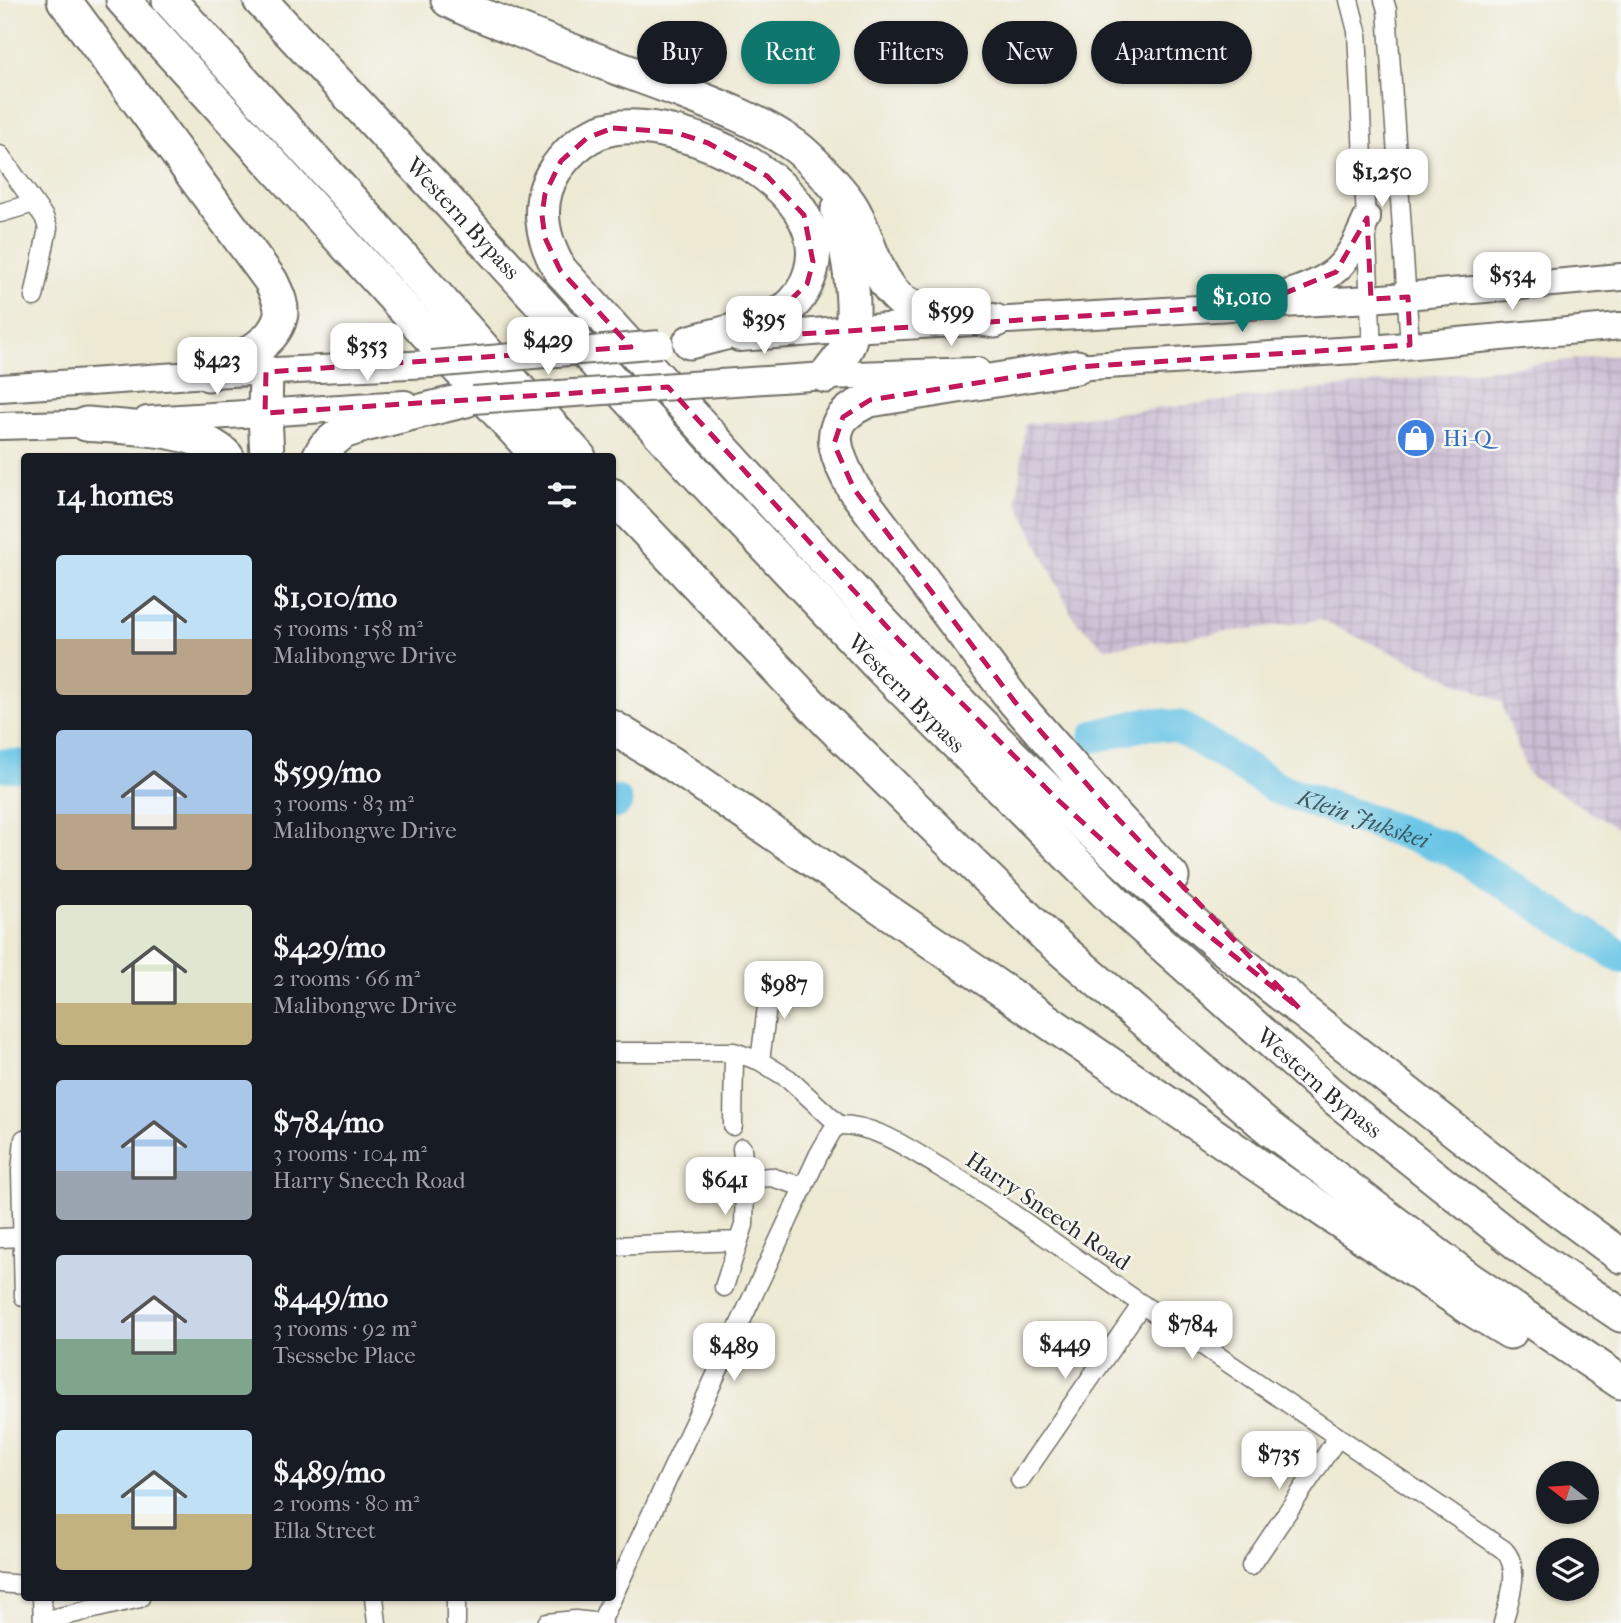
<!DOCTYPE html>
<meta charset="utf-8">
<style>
:root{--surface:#171b24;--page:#20242c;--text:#f1f3f6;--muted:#9ea1a6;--accent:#0f766e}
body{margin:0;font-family:"IM FELL French Canon",serif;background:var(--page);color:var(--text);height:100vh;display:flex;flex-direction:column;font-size:26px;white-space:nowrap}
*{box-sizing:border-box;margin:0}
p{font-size:23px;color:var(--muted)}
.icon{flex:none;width:38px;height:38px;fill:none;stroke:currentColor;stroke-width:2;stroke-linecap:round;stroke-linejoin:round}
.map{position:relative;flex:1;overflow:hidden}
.drawer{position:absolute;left:21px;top:453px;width:595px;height:1148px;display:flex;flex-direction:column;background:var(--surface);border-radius:7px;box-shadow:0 2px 5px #0004}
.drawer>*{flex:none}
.guide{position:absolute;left:637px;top:21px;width:665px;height:63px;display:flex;gap:14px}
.needle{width:46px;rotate:287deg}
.tools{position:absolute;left:1536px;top:1461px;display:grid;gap:14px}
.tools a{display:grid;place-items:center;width:63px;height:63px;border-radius:50%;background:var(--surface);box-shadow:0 2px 5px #0004;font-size:35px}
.price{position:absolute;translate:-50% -60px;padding:0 16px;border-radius:14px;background:#fff;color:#222;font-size:23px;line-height:46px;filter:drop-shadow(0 2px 4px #0008)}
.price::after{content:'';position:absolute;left:50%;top:42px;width:21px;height:16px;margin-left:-10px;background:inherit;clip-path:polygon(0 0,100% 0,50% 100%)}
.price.active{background:var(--accent);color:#fff}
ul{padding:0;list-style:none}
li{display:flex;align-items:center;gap:21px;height:175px;padding:0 35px}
li span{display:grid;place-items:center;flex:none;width:196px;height:140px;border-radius:7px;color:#555}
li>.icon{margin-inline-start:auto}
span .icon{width:84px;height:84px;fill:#fffc;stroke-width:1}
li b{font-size:30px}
h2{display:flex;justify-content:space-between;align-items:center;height:84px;padding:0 35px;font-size:30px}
.chip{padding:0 24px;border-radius:32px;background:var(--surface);box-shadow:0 2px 5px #0004;font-size:24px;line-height:63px}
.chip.active{background:var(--accent);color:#fff}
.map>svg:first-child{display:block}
.industrial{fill:url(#industrial-grid)}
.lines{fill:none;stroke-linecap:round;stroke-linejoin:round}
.river{stroke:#68c5e6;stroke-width:33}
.street-casing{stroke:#6f6e66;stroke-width:21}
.secondary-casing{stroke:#6f6e66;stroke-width:30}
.highway-casing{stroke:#6f6e66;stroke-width:37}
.street{stroke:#fff;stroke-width:18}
.secondary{stroke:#fff;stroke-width:26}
.highway{stroke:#fff;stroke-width:33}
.secondary-bridge-casing{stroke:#6f6e66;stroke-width:30;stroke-linecap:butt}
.secondary-bridge{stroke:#fff;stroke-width:26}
.marked{fill:none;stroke:#c2185b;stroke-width:5;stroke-dasharray:14 9;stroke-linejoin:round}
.labels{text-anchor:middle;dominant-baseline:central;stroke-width:5;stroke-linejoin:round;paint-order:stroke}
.street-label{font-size:23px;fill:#2b2b2b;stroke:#f6f6f2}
.shop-label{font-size:23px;fill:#366cbe;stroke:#f6f6f2;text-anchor:start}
.water-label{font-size:24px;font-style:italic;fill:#3d5963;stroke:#f6f6f2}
</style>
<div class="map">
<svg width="1621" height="1623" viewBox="0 0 1621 1623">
<defs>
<pattern id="industrial-grid" width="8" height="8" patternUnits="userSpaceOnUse" patternTransform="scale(1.75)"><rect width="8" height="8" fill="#ccbed4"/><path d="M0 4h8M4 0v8" fill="none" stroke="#afa3b6"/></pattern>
</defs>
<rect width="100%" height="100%" fill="#f6f6f2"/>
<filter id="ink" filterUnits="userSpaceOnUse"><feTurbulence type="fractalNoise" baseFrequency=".0143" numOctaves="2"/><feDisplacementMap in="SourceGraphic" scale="14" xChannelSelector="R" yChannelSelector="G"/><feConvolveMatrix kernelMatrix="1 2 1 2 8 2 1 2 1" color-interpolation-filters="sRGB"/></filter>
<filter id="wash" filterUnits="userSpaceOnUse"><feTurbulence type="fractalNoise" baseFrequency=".00686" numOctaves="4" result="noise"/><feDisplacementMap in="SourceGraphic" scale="28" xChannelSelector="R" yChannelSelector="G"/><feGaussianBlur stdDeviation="1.57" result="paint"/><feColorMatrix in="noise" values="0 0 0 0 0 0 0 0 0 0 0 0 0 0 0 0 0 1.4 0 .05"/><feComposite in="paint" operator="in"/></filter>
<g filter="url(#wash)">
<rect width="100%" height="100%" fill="#ede9d3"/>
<path class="industrial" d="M1621 354V831L1528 774 1501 702 1320 620 1105 648 1074 619 1017 502 1025 424Z"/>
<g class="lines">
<g class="river">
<path id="s1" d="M1096 736 1149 723 1180 727 1279 789 1452 850 1621 957"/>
<path d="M0 765 24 766"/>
<path d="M612 802H616"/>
</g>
</g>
</g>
<g filter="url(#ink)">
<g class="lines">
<g class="street-casing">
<path id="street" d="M1349 0 1357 31 1372 349
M1384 0 1387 10 1410 345
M0 155 44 217 48 228 34 297
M0 213 34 203
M612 1052H734L760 1061 789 1079 839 1125
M760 1061 771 976
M839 1125C875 1125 906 1147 936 1165 1008 1207 1074 1258 1143 1305 1263 1387 1384 1467 1504 1550 1522 1569 1509 1600 1503 1623
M733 1126 734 1052
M24 1139 21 1171 24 1297
M745 1179 771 1177 804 1187
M0 1238 22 1237
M612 1246 739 1241
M724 1287 744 1225 745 1179 742 1148
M1020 1480 1142 1304
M1251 1566 1338 1437
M0 1583 24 1585
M42 1598 43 1623
M374 1598 377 1623
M456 1598V1623
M43 1621 140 1598
M601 1622 818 1156 832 1131 839 1125
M547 1623 575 1620 603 1623"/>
</g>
<g class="secondary-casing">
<path id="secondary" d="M1281 296C1336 277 1344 271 1367 218
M739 338 851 329 1371 299 1621 277
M1057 368 1372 349 1621 326
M705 384 826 376 977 371
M0 388 208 374 432 364
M147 420 405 404
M0 426 105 423"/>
</g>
<g class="highway-casing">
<g id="highway">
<path d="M64 0 271 281C276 292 284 306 280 318 273 347 232 361 208 374"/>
<path d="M123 0 539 457"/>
<path d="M169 0 373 224 579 457"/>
<path id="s2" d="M260 0 433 185 701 478 878 665 1116 903 1330 1094 1532 1255 1621 1315"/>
<path d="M448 0C468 11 490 18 511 27 567 50 624 70 680 91 719 106 761 122 795 146 810 157 847 196 855 213 870 242 875 279 902 301 921 315 971 317 995 321"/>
<path d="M690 342C721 333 758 328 785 310 799 301 806 287 811 271 835 184 683 117 614 128 589 132 569 150 555 170 534 203 542 239 560 270 766 494 965 728 1197 926 1230 955 1265 981 1300 1009"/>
<path d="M1077 367 870 400C820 420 833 450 854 489L1015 702 1106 806 1172 877"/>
<path d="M266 372 265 413 267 457"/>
<path d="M826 376C834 366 843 356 848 345 861 312 846 244 838 210"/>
<path d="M86 424C125 428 200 427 227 457"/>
<path d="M319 457 325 447 343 432 364 425 466 400"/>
<path d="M612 495 828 722 1048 938 1269 1128 1469 1279 1621 1382"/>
<path d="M612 727 671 763 1329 1214 1470 1308 1510 1332"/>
<path d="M1285 994 1300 1009 1513 1176 1621 1256"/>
</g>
</g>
<use href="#street" class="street"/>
<use href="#secondary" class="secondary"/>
<use href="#highway" class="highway"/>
<g class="secondary-bridge-casing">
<path id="secondary-bridge" d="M432 364 660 344
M473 400 705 384"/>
</g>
<use href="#secondary-bridge" class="secondary-bridge"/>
</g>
</g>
<path class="marked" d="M613 128 674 132 708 143 767 176 804 215 813 262 807 284 753 337 1256 305 1336 272 1367 218 1371 299 1408 297 1410 345 1077 367 870 400 843 417 834 444 854 489 1015 702 1106 806 1300 1009 1197 926 1058 800 899 640 668 387 265 413 266 372 631 347 560 270 545 238 542 215 545 194 561 161 587 138Z"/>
<defs>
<g id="shop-disc" transform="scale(2.0125)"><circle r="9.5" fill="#3f7fe0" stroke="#f6f6f2"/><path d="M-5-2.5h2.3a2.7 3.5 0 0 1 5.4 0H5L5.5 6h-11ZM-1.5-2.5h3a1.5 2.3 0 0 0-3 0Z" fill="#fff"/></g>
</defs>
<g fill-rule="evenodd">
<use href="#shop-disc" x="1416" y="438"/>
</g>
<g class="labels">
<g class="street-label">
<text stroke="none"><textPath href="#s2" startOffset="298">Western Bypass</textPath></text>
<text stroke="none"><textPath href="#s2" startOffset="948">Western Bypass</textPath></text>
<text stroke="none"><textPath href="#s2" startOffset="1516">Western Bypass</textPath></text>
<text transform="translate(1048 1211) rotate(34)">Harry Sneech Road</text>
</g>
<g class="shop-label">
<text x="1443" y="438">Hi-Q</text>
</g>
<g class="water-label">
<text stroke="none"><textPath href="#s1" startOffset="292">Klein Jukskei</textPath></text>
</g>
</g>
</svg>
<div class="tools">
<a><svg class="needle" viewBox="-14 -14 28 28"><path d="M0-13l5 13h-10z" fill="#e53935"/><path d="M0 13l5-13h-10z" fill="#9ea1a6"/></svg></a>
<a><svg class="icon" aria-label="layers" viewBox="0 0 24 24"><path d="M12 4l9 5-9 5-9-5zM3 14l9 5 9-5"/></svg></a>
</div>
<b class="price" style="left:1382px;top:209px">$1,250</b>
<b class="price" style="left:1512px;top:312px">$534</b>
<b class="price active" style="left:1242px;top:334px">$1,010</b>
<b class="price" style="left:951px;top:348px">$599</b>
<b class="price" style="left:764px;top:356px">$395</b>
<b class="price" style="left:548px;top:377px">$429</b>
<b class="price" style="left:367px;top:383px">$353</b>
<b class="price" style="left:217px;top:397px">$423</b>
<b class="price" style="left:784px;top:1021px">$987</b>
<b class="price" style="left:725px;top:1217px">$641</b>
<b class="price" style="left:1192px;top:1361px">$784</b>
<b class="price" style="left:1065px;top:1381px">$449</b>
<b class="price" style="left:734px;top:1383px">$489</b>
<b class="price" style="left:1279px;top:1491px">$735</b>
<div class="guide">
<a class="chip">Buy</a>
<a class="chip active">Rent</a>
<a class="chip">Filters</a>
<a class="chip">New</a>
<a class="chip">Apartment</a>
</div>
<section class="drawer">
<h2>14 homes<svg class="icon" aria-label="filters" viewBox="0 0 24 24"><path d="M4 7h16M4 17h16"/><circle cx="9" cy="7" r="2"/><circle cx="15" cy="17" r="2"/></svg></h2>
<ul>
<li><span style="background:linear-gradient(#bfe0f5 60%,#b9a48a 0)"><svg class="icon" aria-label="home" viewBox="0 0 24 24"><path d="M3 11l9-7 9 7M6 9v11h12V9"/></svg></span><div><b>$1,010/mo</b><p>5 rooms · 158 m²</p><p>Malibongwe Drive</p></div></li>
<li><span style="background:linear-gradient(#a9c7e8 60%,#b9a48a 0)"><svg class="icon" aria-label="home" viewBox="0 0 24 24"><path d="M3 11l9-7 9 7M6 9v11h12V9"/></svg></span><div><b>$599/mo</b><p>3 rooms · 83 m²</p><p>Malibongwe Drive</p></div></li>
<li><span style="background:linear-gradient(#dfe7d0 70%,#c2b280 0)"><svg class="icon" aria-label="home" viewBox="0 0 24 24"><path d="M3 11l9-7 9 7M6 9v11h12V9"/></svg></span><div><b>$429/mo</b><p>2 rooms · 66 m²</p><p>Malibongwe Drive</p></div></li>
<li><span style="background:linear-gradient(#a9c7e8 65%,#9aa5b1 0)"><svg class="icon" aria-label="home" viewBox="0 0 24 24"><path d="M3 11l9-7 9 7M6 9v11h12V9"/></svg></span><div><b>$784/mo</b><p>3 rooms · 104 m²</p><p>Harry Sneech Road</p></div></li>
<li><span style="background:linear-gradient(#c9d6e8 60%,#7fa58c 0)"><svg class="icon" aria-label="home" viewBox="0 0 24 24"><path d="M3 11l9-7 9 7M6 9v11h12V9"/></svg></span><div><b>$449/mo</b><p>3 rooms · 92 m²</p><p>Tsessebe Place</p></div></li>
<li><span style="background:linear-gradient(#bfe0f5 60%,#c2b280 0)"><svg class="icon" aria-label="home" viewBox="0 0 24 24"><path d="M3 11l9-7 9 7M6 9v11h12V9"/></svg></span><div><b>$489/mo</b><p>2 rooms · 80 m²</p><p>Ella Street</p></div></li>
</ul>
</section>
</div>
